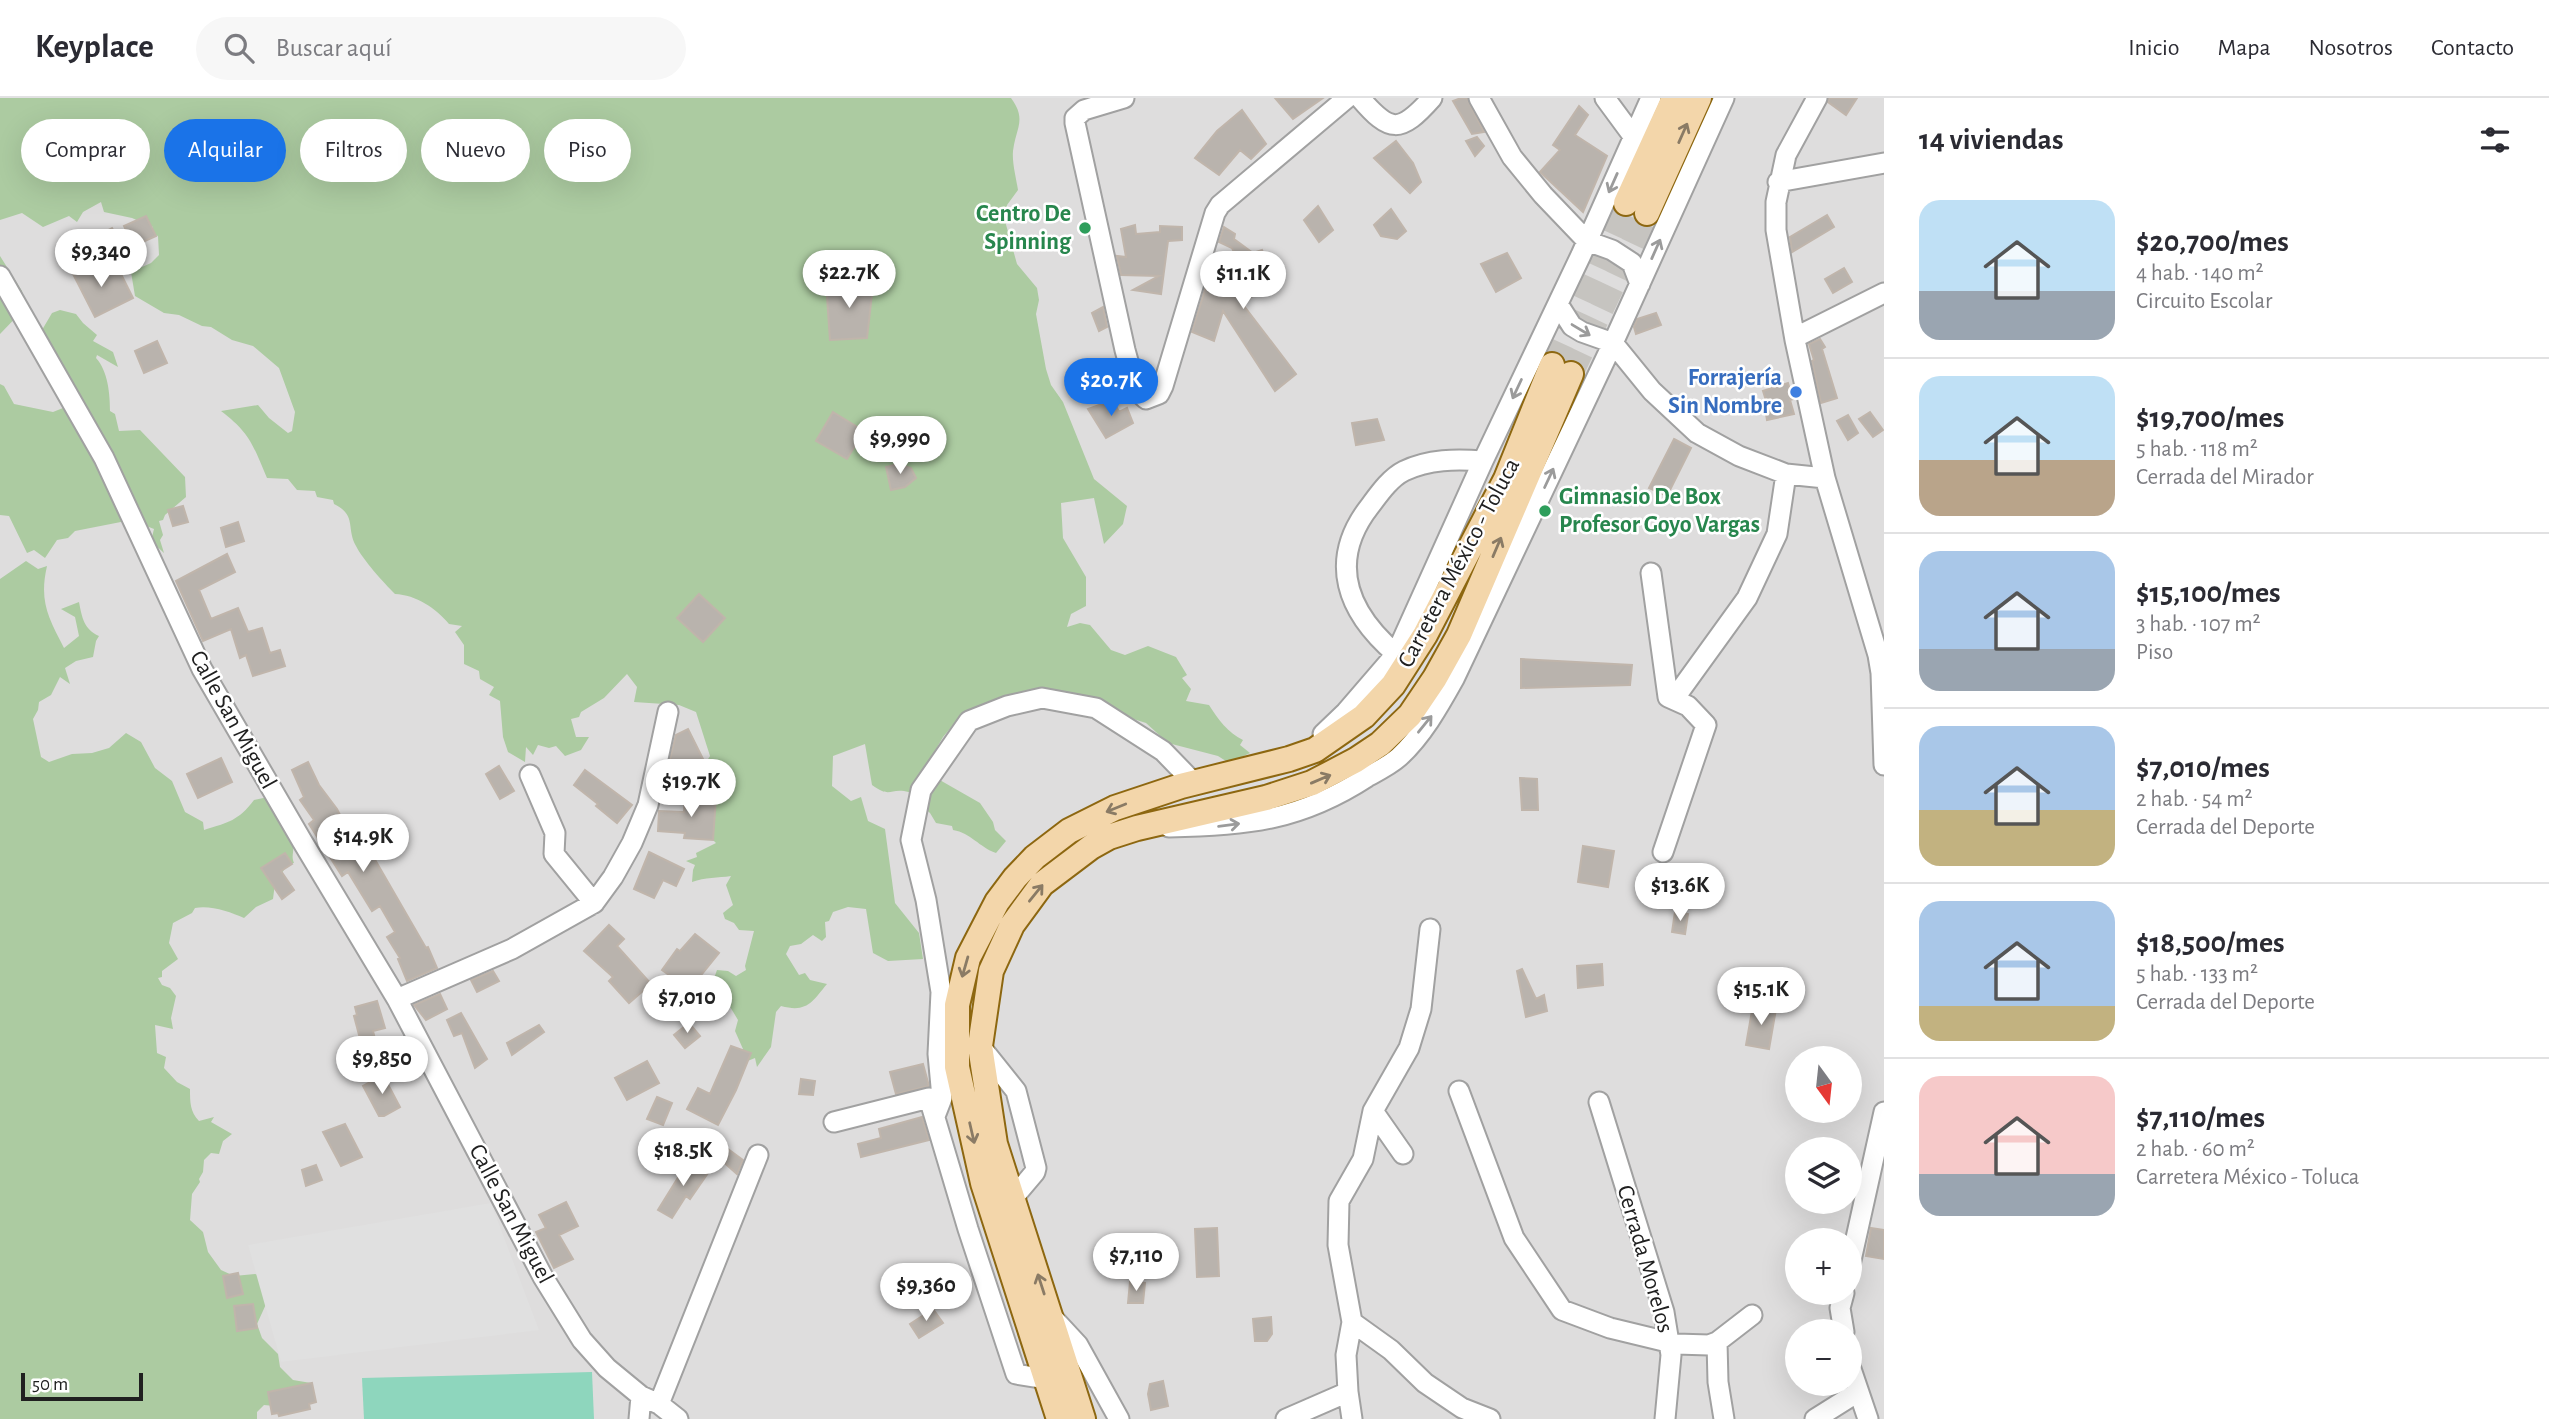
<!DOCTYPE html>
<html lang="es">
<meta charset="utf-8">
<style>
:root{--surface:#fff;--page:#f7f7f7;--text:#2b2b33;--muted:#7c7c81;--line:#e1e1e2;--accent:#1a73e8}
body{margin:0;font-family:"Alegreya Sans",sans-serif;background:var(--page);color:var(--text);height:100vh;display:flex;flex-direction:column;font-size:26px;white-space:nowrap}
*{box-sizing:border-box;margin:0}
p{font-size:23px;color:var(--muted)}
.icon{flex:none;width:38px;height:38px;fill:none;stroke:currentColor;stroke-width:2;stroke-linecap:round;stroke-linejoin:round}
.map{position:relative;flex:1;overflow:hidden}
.details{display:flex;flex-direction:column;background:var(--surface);width:665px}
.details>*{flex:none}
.banner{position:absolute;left:21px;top:21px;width:665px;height:63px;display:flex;gap:14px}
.needle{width:46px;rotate:165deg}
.tools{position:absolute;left:1785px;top:948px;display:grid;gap:14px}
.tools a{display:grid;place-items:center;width:77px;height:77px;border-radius:50%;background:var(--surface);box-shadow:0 7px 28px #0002;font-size:35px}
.scale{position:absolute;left:21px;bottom:18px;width:122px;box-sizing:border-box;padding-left:7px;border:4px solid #202020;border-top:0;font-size:19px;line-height:24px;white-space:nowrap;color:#202020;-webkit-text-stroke:5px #fff;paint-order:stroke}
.price{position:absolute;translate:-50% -60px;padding:0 16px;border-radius:24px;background:#fff;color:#222;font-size:23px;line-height:46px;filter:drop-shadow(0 2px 4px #0008)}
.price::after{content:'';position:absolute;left:50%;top:42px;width:21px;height:16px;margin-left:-10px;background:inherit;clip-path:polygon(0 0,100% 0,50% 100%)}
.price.active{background:var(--accent);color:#fff}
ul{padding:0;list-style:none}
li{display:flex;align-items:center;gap:21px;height:175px;padding:0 35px}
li+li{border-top:2px solid var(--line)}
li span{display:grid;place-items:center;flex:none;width:196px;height:140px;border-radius:21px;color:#555}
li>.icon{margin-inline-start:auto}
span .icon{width:84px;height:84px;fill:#fffc;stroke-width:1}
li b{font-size:30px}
h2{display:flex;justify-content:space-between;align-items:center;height:84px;padding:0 35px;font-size:30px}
.chip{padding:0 24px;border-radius:32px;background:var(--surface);box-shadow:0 7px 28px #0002;font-size:24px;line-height:63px}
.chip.active{background:var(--accent);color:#fff}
header{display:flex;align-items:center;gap:42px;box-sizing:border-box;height:98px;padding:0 35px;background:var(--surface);border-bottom:2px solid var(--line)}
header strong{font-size:33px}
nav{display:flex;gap:38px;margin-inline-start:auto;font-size:24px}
.search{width:490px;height:63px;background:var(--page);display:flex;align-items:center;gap:18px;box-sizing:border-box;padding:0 24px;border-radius:38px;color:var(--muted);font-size:26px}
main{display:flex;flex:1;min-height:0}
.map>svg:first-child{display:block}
.residential{fill:#dedddd;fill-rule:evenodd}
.forest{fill:#accba1}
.pitch{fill:#8ed6bd}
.parking{fill:#e0e0e0}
.building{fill:#b9b3ad;stroke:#c0b5ab;stroke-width:2}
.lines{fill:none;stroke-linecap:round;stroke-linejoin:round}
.major-tunnel{stroke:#c6c4c0;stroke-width:24;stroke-dasharray:24 12;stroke-linecap:butt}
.minor-casing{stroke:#a1a1a1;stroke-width:23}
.major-casing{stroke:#8d6710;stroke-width:28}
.minor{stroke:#fff;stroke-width:19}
.major{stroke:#f3d6aa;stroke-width:24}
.oneway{stroke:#8a7b65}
.oneway2{stroke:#9b9b9b}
.leisure-dot{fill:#2e9e5b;stroke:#fff;stroke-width:2.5}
.shop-dot{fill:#3f7fe0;stroke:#fff;stroke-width:2.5}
.labels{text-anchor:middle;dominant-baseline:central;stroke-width:5;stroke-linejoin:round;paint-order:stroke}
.leisure-label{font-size:24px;font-weight:bold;fill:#27864d;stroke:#fff;text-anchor:end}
.shop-label{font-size:24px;font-weight:bold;fill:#366cbe;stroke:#fff;text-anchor:end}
.street-label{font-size:24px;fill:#202020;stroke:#fff}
</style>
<header>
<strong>Keyplace</strong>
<div class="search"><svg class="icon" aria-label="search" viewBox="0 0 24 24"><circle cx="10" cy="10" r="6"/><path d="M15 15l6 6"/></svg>Buscar aquí</div>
<nav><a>Inicio</a><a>Mapa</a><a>Nosotros</a><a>Contacto</a></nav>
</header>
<main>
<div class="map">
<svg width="1884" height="1321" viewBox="0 0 1884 1321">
<rect width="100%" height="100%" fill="#f0ede8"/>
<path class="residential" d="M0 0H1884V1321H23L0 1235ZM1797 961H1850V1013H1797ZM1797 1052H1850V1104H1797ZM1797 1143H1850V1195H1797ZM1797 1234H1850V1286H1797Z"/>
<path class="forest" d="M0 0H1011C1027 22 1016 29 1013 53 1012 65 1016 79 1018 92L1007 107 1005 123 1017 166 1037 190 1039 202 1036 216 1046 271 1051 287 1063 304 1094 381 1127 408 1123 426 1104 446 1094 400 1061 405 1063 440 1086 479V508L1071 516 1067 529 1080 525 1090 527 1111 552 1125 557 1148 548 1176 559 1187 577 1182 580 1191 591 1186 603 1209 607C1218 621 1228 635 1243 642L1240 647 1250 655 1229 665 1218 658 1168 645 1146 625 1108 613 1046 611 1005 604 965 613 943 639 928 665 938 681 980 705 993 724 995 732 1006 743 996 755C979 749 971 735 953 732L952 728 936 725 930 715 915 702 921 698C916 696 910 694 904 693 889 691 890 700 872 687L865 646 833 658 832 688 851 703 861 699 868 723 885 731 895 805 919 835 923 861 888 863 873 855 866 811 848 809 833 814 829 823 825 824 826 839 822 843 813 837 801 846 790 848 786 856 799 877 805 875 810 882 827 886C812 904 807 915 781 908L776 914 771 949 757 969 755 960 745 964 740 952 743 951 735 933 738 922 729 907 724 904 723 894 712 886 717 872 728 873 736 878 746 872 745 868 754 833 739 832 734 825 725 821 723 815 733 807 726 787 731 778C718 780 705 779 692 784L693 772 695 767 686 763 697 759 696 755 716 745 705 734 716 689 706 687 710 673 703 669 710 658 696 614 679 607 634 604 637 589 627 576 604 600 581 614 579 619 571 621 576 639H589L581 652 565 658 556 648 549 650 538 647 533 657 526 649 525 664 508 654 503 639 500 603 489 597 494 589 480 581 479 573 464 566V547L455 534 462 528 449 526C436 510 416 497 395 496 384 485 363 462 356 448 346 430 357 417 334 406L333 402 317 399 315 393 297 392 288 381 267 380C253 347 250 335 221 313L258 307 269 320 288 335 292 333 295 314 279 270 253 248 232 242 211 229 202 228 179 217 164 215 135 198 131 174 151 165 159 157 158 138 149 135 153 129 132 120 104 114 101 104 83 114 77 124 69 118 43 129 22 115 0 122Z
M0 158 22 193 25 210 0 236Z
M60 212 76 216 83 225 97 237 93 243 113 254 118 269 97 257 96 260C108 273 110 296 110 313L115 316 119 333 140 332 185 379 186 399 165 417 163 422 159 423 163 437 160 442 164 455 151 443 154 431 131 422 75 433 68 440 57 442 45 460 34 452 27 455 9 418 0 417V286L4 288 14 306 53 314 63 310 70 315 42 232 52 215Z
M26 463 38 471 47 468C39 503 48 519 64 550L79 538 75 519 61 511 79 504C82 520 84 531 99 538L96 543 93 559 76 563 65 570 70 586 60 579 51 597 39 604 38 612 33 621 41 659 49 664 72 656 92 655 109 650 126 635 141 644 155 670 172 683 185 714 203 724 204 732C229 724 238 723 254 702L268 699C276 710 274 716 279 725 284 733 292 737 293 748 294 755 291 758 294 765L288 766 275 785 273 801 256 809 244 820C230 814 211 807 195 810L192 815 173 825 169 845 178 861 162 873V879L158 880 162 887 170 890 176 898 171 920 173 931 155 927 157 955 166 959 164 970 177 984 190 991C190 1004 190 1014 199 1023L214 1019 211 1024 232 1036 223 1043 219 1056 211 1055 204 1062 203 1074 199 1081 200 1084 192 1096 190 1122 203 1134 208 1154 221 1172 234 1178 255 1176 267 1179V1204L257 1226 262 1240 278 1256 280 1269 293 1282 311 1285 306 1293 285 1309 264 1307 257 1314V1321H0V481Z"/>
<path class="pitch" d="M592 1274 594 1321H364L362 1280Z"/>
<path class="parking" d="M491 1105 539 1232 281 1264 248 1147Z"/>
<path class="building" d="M1275 0H1323L1293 21Z
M1461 0H1467L1484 34 1472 36 1453 3Z
M1829 0H1857L1846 17 1828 4Z
M1579 8 1588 17 1575 37 1607 58 1583 114 1540 74 1560 52 1553 47Z
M1242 12 1266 46 1251 61 1240 52 1219 77 1195 60 1217 33Z
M1477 39 1484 48 1475 58 1466 43Z
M1396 43 1413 65 1421 84 1410 95 1374 60Z
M1318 108 1333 132 1319 144 1304 122Z
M1391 111 1406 133 1397 141 1381 138 1374 127Z
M1827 117 1834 129 1792 154 1790 139Z
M146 118 156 138 134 148 124 128Z
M1135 127 1136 136 1160 134V128L1182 129V142L1168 143 1161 196 1133 192 1159 178 1121 177 1117 158 1126 159 1121 131Z
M1224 129 1235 136 1234 141 1253 155 1262 152 1276 186 1241 204 1296 276 1275 293 1223 213 1214 243 1192 234 1210 175 1251 188 1232 150 1219 144Z
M112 130 118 142 107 148 101 136Z
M1507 155 1521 180 1496 194 1481 166Z
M91 162 100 181 119 172 133 200 95 219 71 172Z
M1844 170 1852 184 1833 195 1825 181Z
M826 184 873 187 867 240 830 242Z
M1103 209 1107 229 1099 233 1092 215Z
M1656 215 1661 227 1636 236 1634 229 1637 221Z
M1820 241 1825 249 1822 251 1837 300 1821 305 1812 263 1814 262 1809 246Z
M157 243 167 265 144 275 135 253Z
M1788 285 1793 301 1790 302 1794 316 1767 322 1765 310 1768 309 1763 293Z
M1113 302 1119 314 1127 310 1133 325 1106 340 1088 311Z
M833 314 864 333 847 361 816 343Z
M1870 314 1883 332 1873 339 1859 321Z
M1848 317 1858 335 1848 342 1837 323Z
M1377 321 1384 342 1356 347 1352 325Z
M1674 341 1691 350 1667 398 1649 390Z
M898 366 911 370 916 380 905 389 891 392 886 369Z
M183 408 188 424 173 428 168 412Z
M238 424 244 443 226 449 221 430Z
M227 456 235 474 199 492 211 521 238 510 248 534 262 530 270 555 280 552 285 568 253 578 246 557 240 560 231 531 203 543 176 483Z
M699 496 725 520 703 544 677 520Z
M1521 561 1632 567 1630 587 1521 590Z
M688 631 712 679 685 693 686 673 678 677 670 661 676 637Z
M221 660 232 684 198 700 187 676Z
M308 664 319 687 337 711 355 746 363 741 426 850 428 849 437 870 407 883 398 861 400 860 387 839 395 834 380 808 372 813 348 774 342 778 309 726 314 722 300 702 304 699 292 672Z
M499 668 514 693 500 701 486 676Z
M585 672 632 707 617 725 596 708 598 706 574 687Z
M1520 680 1537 681 1538 712H1522Z
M685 697 716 699 713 742 684 740 685 735 658 733 659 713 684 714Z
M1583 748 1614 753 1608 789 1578 784Z
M649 754 684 771 676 788 663 782 654 800 634 791Z
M285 755 292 766 281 773 294 792 282 801 261 770Z
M1675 814 1688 816 1685 836 1672 834Z
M609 827 624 841 617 848 651 886 629 905 609 883 613 879 584 853Z
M695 836 719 855 697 882 725 897 715 915 692 903 696 896 662 872 677 851 680 853Z
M1602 866 1603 887 1578 890 1577 868Z
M1522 871 1536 901 1544 897 1547 913 1526 919 1517 873Z
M493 873 499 883 477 894 471 882Z
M440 896 447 911 426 922 414 907Z
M377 903 385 930 373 933 376 945 362 948 354 918 357 917 355 909Z
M1753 907 1776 911 1769 951 1746 947Z
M461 915 487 961 475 970 462 935 454 938 447 922Z
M689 925 700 938 685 950 674 937Z
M539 927 544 934 512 957 507 945Z
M731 948 751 955 736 992 718 1027 687 1011 698 990 710 996Z
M647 963 659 985 627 1002 615 980Z
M923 966 929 988 896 996 890 974Z
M383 977 400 1009 384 1018H379L363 988Z
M801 981 815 983 813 997 799 996Z
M657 999 672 1005 663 1027 647 1021Z
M922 1019 929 1042 861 1059 858 1046 881 1040 879 1031Z
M345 1026 362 1059 341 1068 323 1034Z
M728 1051 743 1062 737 1076 720 1061Z
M689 1062 708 1075 690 1101 686 1098 672 1120 658 1112Z
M316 1067 322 1082 306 1088 302 1072Z
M566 1104 578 1128 559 1137 573 1161 554 1170 536 1134 546 1130 539 1117Z
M1217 1130 1219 1178 1197 1179 1195 1131Z
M1871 1130 1884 1132V1161L1866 1158Z
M238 1175 243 1196 227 1200 223 1178Z
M1130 1184 1145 1185 1143 1205H1128Z
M253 1206 257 1230 237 1233 234 1208Z
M933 1211 943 1225 919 1240 910 1226Z
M1271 1219 1272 1236 1267 1243H1255L1253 1221Z
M1163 1283 1168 1308 1151 1312 1148 1296 1150 1286Z
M312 1285 316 1304 309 1306 310 1311 279 1318 278 1315 272 1316 268 1294Z"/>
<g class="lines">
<path class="major-tunnel" d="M1552 267 1626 105
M1571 276 1647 115"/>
<g class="minor-casing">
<path id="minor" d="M1124 0 1084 12 1075 20V25L1125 252 1136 292 1146 301 1159 296 1163 288 1215 115 1220 107 1347 0
M1360 0C1390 35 1400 36 1432 0
M1479 0 1512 59 1543 97 1587 143 1612 152 1632 165 1640 186
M1605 0 1633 38
M1817 0 1786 57 1776 104V132L1795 242 1825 380 1878 557 1881 575 1884 667
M1778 84 1884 65
M0 178 104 360 202 571 302 743 397 901 543 1179 582 1242 607 1270 641 1298 659 1306 678 1321
M1558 206 1572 228 1582 234 1613 245 1652 293 1697 335 1739 358 1786 376 1825 380
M1795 242 1800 237 1884 195
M1651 475 1668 599 1688 608 1706 627 1663 754
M1396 556C1347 514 1327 463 1370 408 1379 396 1390 380 1404 373 1429 361 1456 361 1483 363
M1674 601 1747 500 1777 436 1786 376
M1323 636 1346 614 1396 556 1483 363 1581 157 1651 0
M530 677 555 735 554 756 594 805
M1169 729C1247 728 1301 722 1367 679 1378 673 1390 667 1399 659 1422 638 1439 608 1454 581L1613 245 1724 0
M397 901 512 851 594 805 613 779 632 745 648 707 668 614
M980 948 1016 993 1036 1070 1035 1074 1013 1100
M1459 993 1514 1140 1562 1212 1610 1230 1676 1246 1709 1247 1717 1244 1752 1217
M1599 1004 1664 1214 1671 1257 1665 1321
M1373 1013 1403 1056
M935 1018 942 1000 938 956 941 894 926 802 911 742 921 692 969 623 1007 608 1042 600 1096 610 1163 653 1194 685
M834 1024 929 1000 968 1131 1016 1276 1046 1281
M1850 1167 1884 1014
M1053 1220 1078 1247 1119 1321
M1352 1224 1391 1252 1425 1285 1462 1310 1490 1321
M1844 1234 1840 1210 1844 1195
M1717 1244 1718 1284 1724 1321
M1850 1268 1868 1321
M659 1306 758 1057
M639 1321 641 1298
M1286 1321 1348 1294
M1352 1321 1348 1294 1346 1257 1352 1224 1338 1147 1339 1103 1363 1061 1373 1013 1409 950 1421 911 1430 831
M1815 1321 1858 1294"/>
</g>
<g class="major-casing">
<path id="major" d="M1626 105 1674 0
M1647 115 1699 0
M1059 1321 983 1085 957 969V907L968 860 997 804 1015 780 1035 759 1069 733 1115 710 1181 688 1289 661 1315 652 1364 618 1393 587 1425 537 1506 381 1552 267
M1083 1321 995 1046 980 948 991 873 1012 827 1042 786 1091 749 1109 739 1137 730 1266 700 1312 685 1356 662 1380 646 1410 617 1435 580 1459 537 1571 276"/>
</g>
<use href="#minor" class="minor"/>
<use href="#major" class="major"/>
</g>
<defs><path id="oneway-shaft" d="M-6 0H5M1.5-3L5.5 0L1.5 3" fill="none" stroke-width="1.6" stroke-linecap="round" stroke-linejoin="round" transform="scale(1.75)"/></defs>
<g class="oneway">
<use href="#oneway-shaft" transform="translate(1683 35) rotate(-66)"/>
<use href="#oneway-shaft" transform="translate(1497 449) rotate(-67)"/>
<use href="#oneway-shaft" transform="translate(1321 681) rotate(-23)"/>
<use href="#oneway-shaft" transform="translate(1116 710) rotate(158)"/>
<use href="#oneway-shaft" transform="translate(1036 795) rotate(-51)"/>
<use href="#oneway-shaft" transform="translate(965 869) rotate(106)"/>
<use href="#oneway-shaft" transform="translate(972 1035) rotate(77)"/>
<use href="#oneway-shaft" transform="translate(1041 1186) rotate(-108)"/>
</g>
<g class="oneway2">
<use href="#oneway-shaft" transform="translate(1613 85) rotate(114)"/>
<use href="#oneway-shaft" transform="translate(1656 151) rotate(-66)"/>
<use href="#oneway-shaft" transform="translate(1581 232) rotate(31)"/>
<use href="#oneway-shaft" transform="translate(1517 291) rotate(115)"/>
<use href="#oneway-shaft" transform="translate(1549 380) rotate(-65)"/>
<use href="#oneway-shaft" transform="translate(1425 626) rotate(-51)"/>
<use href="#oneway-shaft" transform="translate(1229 727) rotate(-7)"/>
</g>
<g class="leisure-dot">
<circle cx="1085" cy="130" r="7"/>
<circle cx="1545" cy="413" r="7"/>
</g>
<circle class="shop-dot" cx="1796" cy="294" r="7"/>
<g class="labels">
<g class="leisure-label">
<text x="1071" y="116">Centro De<tspan x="1071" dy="28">Spinning</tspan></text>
<text x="1559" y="399" text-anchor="start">Gimnasio De Box<tspan x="1559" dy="28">Profesor Goyo Vargas</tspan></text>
</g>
<g class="shop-label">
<text x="1782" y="280">Forrajería<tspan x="1782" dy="28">Sin Nombre</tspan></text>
</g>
<g class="street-label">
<text transform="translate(1459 465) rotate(-62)">Carretera México - Toluca</text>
<text transform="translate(233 622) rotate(61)">Calle San Miguel</text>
<text transform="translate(511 1116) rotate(62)">Calle San Miguel</text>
<text transform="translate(1645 1161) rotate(74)">Cerrada Morelos</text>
</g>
</g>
</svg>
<div class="tools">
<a><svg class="needle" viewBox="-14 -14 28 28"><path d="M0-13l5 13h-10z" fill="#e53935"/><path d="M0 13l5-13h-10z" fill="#7c7c81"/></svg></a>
<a><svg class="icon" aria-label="layers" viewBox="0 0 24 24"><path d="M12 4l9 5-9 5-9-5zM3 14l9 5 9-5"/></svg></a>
<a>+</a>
<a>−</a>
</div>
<div class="scale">50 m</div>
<b class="price" style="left:101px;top:191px">$9,340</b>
<b class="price" style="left:849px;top:212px">$22.7K</b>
<b class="price" style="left:1243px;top:213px">$11.1K</b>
<b class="price active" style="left:1111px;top:320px">$20.7K</b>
<b class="price" style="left:900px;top:378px">$9,990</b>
<b class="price" style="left:691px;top:721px">$19.7K</b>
<b class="price" style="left:363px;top:776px">$14.9K</b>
<b class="price" style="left:1680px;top:825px">$13.6K</b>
<b class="price" style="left:1761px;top:929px">$15.1K</b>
<b class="price" style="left:687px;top:937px">$7,010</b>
<b class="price" style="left:382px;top:998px">$9,850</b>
<b class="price" style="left:683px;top:1090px">$18.5K</b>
<b class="price" style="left:1136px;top:1195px">$7,110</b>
<b class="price" style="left:926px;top:1225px">$9,360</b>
<div class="banner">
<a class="chip">Comprar</a>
<a class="chip active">Alquilar</a>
<a class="chip">Filtros</a>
<a class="chip">Nuevo</a>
<a class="chip">Piso</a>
</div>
</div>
<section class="details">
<h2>14 viviendas<svg class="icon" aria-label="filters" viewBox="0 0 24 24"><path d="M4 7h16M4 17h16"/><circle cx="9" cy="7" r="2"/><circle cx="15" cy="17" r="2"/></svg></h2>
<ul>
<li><span style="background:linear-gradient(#bfe0f5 65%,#9aa5b1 0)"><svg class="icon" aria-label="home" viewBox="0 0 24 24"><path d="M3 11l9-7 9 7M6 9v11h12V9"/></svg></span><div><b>$20,700/mes</b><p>4 hab. · 140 m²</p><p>Circuito Escolar</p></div></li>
<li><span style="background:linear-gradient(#bfe0f5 60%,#b9a48a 0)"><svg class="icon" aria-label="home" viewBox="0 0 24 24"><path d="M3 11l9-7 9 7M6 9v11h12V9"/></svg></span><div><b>$19,700/mes</b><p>5 hab. · 118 m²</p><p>Cerrada del Mirador</p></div></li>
<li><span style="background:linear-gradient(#a9c7e8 70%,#9aa5b1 0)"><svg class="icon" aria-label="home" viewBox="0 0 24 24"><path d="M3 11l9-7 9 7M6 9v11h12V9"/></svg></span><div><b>$15,100/mes</b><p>3 hab. · 107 m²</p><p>Piso</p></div></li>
<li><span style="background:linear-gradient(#a9c7e8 60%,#c2b280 0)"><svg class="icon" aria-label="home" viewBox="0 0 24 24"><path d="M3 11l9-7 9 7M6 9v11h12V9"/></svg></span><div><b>$7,010/mes</b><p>2 hab. · 54 m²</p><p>Cerrada del Deporte</p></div></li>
<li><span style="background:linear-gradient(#a9c7e8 75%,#c2b280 0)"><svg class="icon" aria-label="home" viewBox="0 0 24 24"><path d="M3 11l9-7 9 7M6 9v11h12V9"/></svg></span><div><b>$18,500/mes</b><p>5 hab. · 133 m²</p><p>Cerrada del Deporte</p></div></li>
<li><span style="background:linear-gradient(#f6c9c9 70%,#9aa5b1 0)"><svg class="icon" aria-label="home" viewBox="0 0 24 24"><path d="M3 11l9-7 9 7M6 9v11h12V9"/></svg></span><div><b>$7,110/mes</b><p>2 hab. · 60 m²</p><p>Carretera México - Toluca</p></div></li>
</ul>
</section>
</main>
